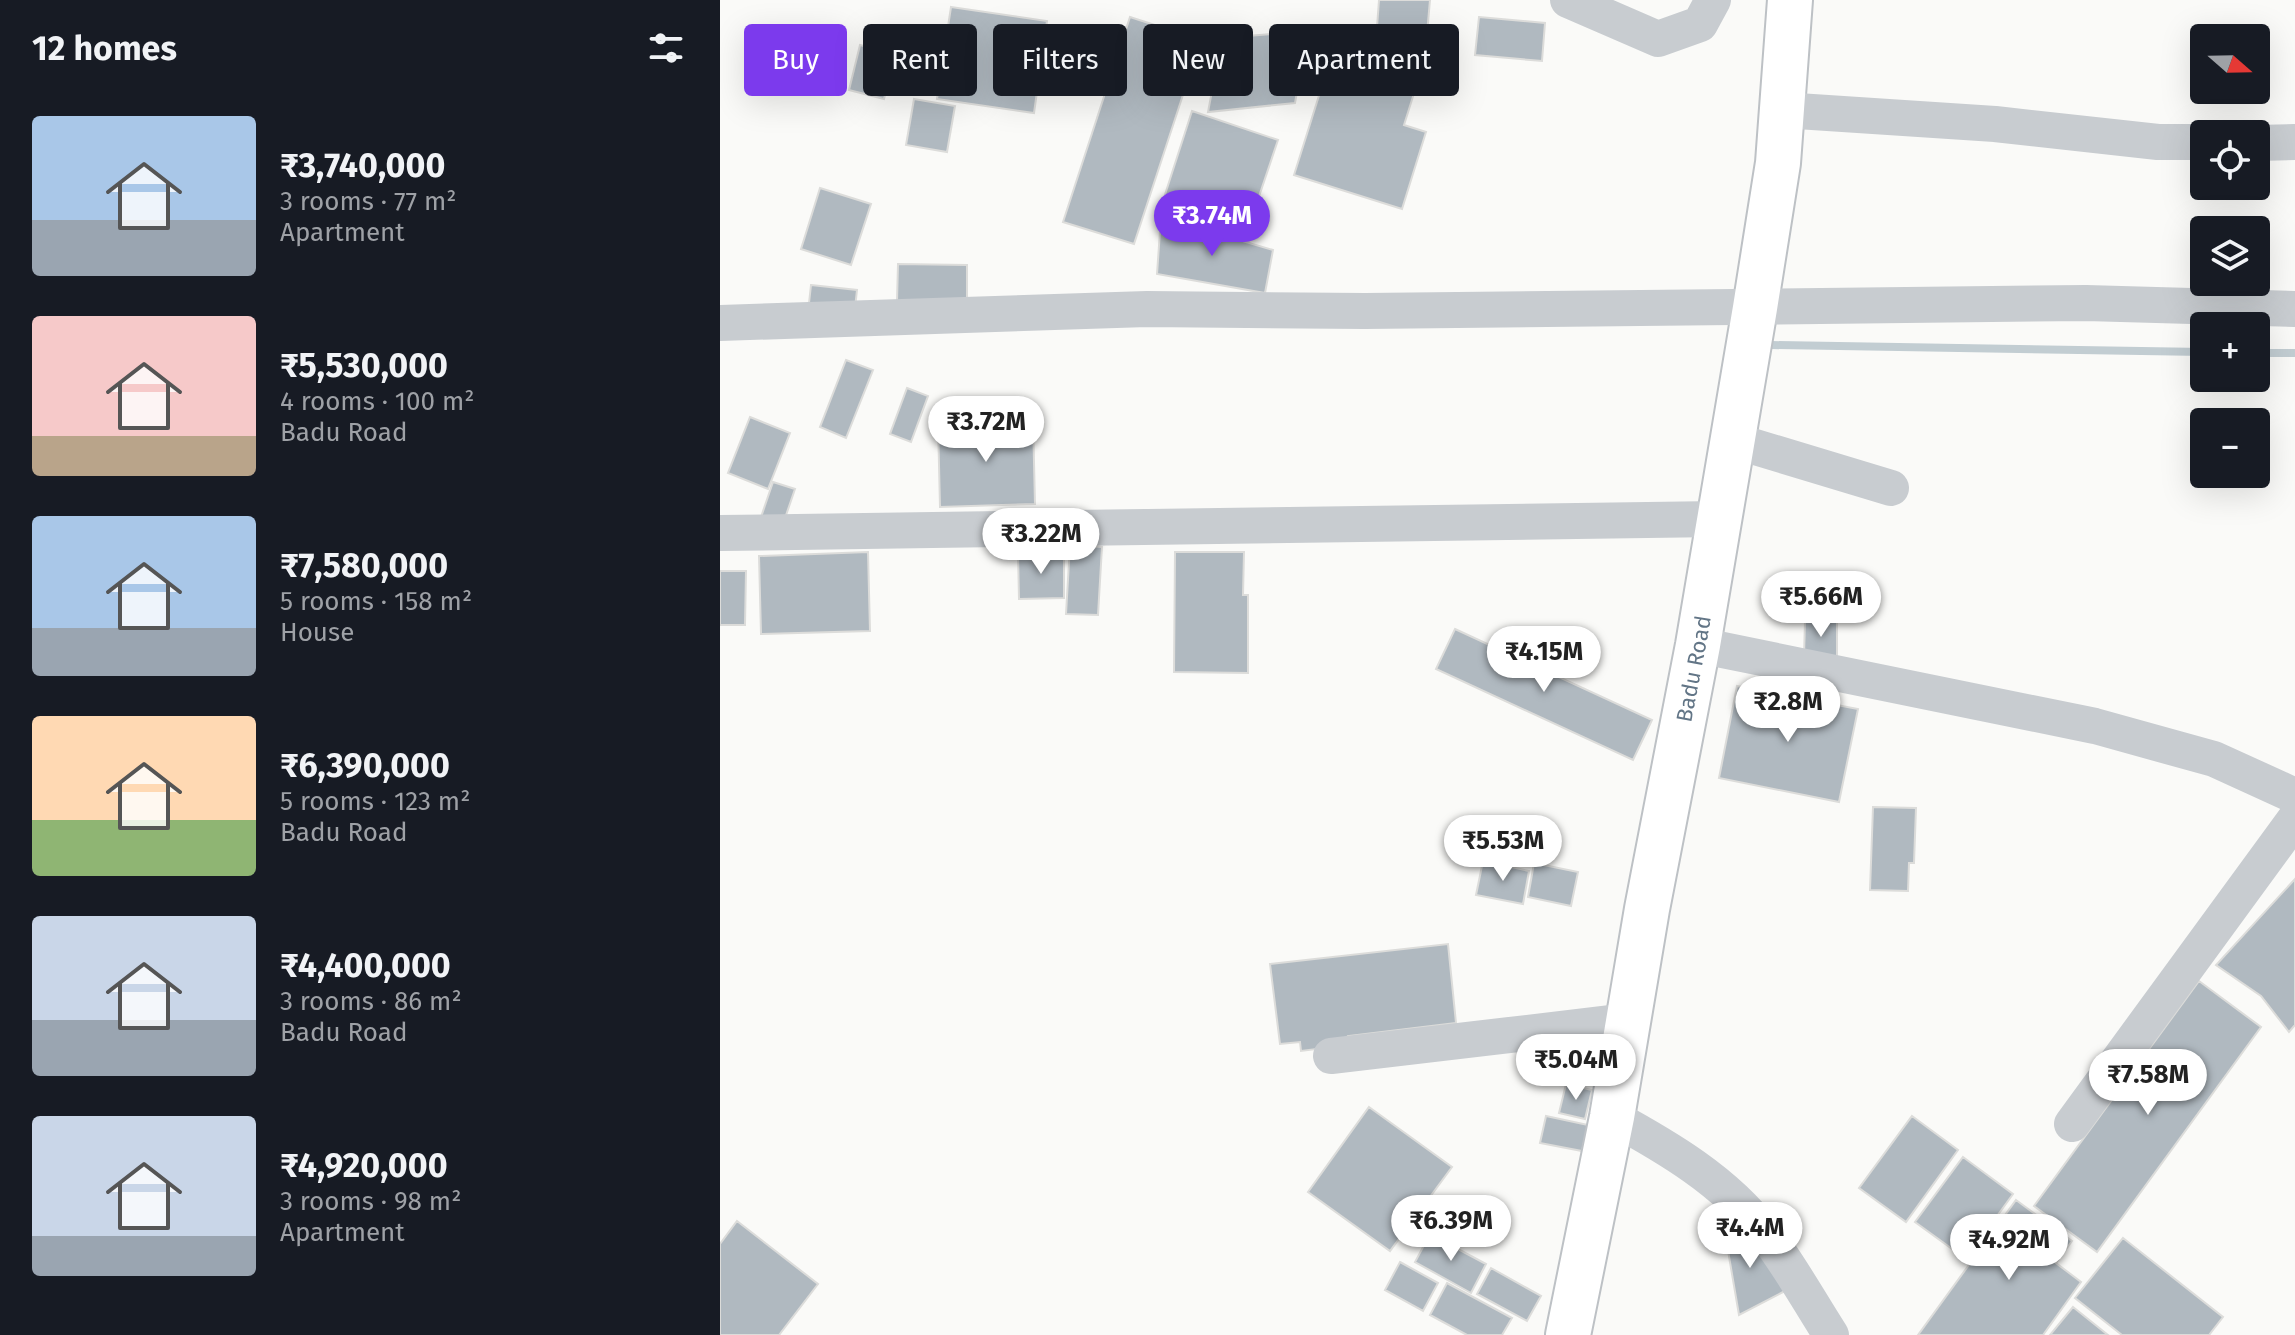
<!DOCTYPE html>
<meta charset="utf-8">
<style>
:root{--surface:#171b24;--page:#242831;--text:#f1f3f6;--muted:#9ea1a6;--accent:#7c3aed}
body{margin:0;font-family:"Fira Sans",sans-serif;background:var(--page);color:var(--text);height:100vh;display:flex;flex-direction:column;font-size:30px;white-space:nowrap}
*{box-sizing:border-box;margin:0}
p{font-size:26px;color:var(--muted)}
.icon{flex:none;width:44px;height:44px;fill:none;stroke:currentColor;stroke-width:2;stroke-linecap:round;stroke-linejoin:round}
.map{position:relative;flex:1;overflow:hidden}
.drawer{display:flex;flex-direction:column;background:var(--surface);width:720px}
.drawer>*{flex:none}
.banner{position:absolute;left:24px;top:24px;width:760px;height:72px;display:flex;gap:16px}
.needle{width:52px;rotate:110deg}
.tools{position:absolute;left:1470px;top:24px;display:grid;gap:16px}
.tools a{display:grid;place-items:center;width:80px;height:80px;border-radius:8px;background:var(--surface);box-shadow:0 8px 32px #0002;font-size:40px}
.price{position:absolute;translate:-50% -68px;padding:0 18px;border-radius:28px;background:#fff;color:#222;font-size:26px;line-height:52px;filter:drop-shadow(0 2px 4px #0008)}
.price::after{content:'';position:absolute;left:50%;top:48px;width:24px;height:18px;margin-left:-12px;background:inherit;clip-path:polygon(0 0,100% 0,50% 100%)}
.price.active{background:var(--accent);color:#fff}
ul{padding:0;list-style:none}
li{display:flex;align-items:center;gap:24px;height:200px;padding:0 32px}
li span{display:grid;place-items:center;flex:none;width:224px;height:160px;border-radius:8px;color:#555}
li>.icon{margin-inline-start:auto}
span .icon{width:96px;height:96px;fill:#fffc;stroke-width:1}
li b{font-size:34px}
h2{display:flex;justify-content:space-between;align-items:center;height:96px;padding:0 32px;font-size:34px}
.chip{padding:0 28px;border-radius:8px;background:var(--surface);box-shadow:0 8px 32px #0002;font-size:28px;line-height:72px}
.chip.active{background:var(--accent);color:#fff}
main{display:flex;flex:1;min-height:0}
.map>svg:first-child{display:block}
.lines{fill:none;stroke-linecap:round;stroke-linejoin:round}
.stream{stroke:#c2cdd2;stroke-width:8}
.building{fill:#b0b9c0;stroke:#dcdcda;stroke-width:2}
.major-casing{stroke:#bdc1c5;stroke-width:48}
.minor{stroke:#c8ccd0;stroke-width:36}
.major{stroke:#fff;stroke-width:44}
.labels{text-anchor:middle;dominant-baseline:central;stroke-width:8;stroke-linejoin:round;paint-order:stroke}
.street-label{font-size:22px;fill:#627586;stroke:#fff}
</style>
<main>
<section class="drawer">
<h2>12 homes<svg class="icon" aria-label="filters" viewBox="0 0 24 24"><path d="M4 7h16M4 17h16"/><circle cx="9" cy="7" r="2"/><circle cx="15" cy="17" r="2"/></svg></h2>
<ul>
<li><span style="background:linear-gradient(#a9c7e8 65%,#9aa5b1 0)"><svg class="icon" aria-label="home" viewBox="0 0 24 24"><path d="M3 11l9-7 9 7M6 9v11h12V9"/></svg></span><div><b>₹3,740,000</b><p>3 rooms · 77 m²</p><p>Apartment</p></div></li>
<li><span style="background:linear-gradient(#f6c9c9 75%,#b9a48a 0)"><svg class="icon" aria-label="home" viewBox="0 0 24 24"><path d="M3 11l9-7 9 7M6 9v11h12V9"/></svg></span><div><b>₹5,530,000</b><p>4 rooms · 100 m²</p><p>Badu Road</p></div></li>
<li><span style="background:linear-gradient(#a9c7e8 70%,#9aa5b1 0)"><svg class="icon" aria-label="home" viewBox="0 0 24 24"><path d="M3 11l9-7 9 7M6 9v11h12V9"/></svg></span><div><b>₹7,580,000</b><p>5 rooms · 158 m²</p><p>House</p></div></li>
<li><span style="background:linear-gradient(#ffd9b3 65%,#8fb573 0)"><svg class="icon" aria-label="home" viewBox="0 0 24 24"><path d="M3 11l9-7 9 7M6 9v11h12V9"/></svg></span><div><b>₹6,390,000</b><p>5 rooms · 123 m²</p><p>Badu Road</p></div></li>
<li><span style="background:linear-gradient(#c9d6e8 65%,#9aa5b1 0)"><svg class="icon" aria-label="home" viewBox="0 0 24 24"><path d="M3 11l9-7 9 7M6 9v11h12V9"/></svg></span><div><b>₹4,400,000</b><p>3 rooms · 86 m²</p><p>Badu Road</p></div></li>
<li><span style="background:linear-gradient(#c9d6e8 75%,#9aa5b1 0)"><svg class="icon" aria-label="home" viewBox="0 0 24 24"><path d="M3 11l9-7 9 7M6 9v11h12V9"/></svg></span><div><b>₹4,920,000</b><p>3 rooms · 98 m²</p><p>Apartment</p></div></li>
</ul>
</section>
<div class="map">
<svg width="1575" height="1335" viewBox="0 0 1575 1335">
<rect width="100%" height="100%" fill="#fafaf8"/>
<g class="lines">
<path class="stream" d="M1052 345 1484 352
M1536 353H1575"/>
</g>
<path class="building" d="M659 0H710L706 45 656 41Z
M231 7 327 21 314 113 217 99Z
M410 17 481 40 414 244 343 222Z
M759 17 825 23 822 61 755 55Z
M588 31 575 103 488 112 502 38Z
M140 45 176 54 164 99 129 90Z
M613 51 667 67 664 77 696 87 684 125 706 132 682 209 574 175Z
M194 99 235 106 227 152 186 145Z
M472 111 558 140 525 238 440 210Z
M100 188 151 204 131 265 81 249Z
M441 217 553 250 545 293 437 274Z
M178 264 247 265V302L177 301Z
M91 285 137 290 135 308 89 303Z
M126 360 153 370 126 438 100 427Z
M187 388 208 396 191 442 170 434Z
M30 417 70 433 48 489 8 473Z
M313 420 315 504 220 507 218 423Z
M53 482 75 489 63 524 41 517Z
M350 545 382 547 378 615 346 614Z
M148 552 150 631 41 634 39 556Z
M455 552H524L523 595H528V673L454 672Z
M298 553H344V598L299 599Z
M0 571H26L25 625H0Z
M1085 621 1117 622V657L1084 656Z
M735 629 932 720 913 760 716 669Z
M1017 686 1138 709 1119 802 999 778Z
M1153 807 1196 808 1194 863H1189L1188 891 1150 890Z
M763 861 809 871 803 904 756 895Z
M814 863 858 872 851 906 808 897Z
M1575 879V1025L1569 1032 1541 996 1496 965Z
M728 944 736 1023 628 1036 629 1045 581 1051 580 1042 560 1044 550 964Z
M1479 981 1541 1027 1377 1252 1314 1206Z
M846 1084 872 1090 865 1119 839 1113Z
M649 1107 732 1167 670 1251 588 1192Z
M826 1116 868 1125 862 1151 820 1143Z
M1192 1116 1238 1150 1186 1222 1139 1188Z
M1243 1157 1293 1194 1246 1259 1195 1222Z
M1296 1200 1352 1241 1336 1263 1361 1282 1323 1335H1198Z
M1020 1218 1065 1291 1019 1315 1005 1233Z
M17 1221 98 1284 59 1335H0V1244Z
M710 1234 766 1264 751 1293 695 1262Z
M1403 1238 1503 1317 1489 1335H1402L1355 1298Z
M680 1262 718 1283 703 1311 665 1290Z
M771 1268 821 1296 807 1321 757 1294Z
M727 1283 792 1318 782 1335H747L710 1315Z
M1353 1307 1388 1335H1330Z"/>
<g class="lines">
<g class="major-casing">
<g id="major">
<path id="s1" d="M848 1335 892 1117 927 909 978 645 1035 308 1058 163 1070 0"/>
</g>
</g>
<path class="minor" d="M848 0 938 39 980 24 993 0
M1062 110 1275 124 1438 142H1484
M1536 143 1575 142
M0 323 427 309 645 311 1366 303 1575 309
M1012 440 1171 488
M0 533 998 519
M978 645 1375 726 1494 759 1575 796
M611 1056 908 1021
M892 1117C947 1147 1005 1181 1044 1232 1069 1264 1089 1301 1111 1335
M1352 1124 1575 819"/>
<use href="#major" class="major"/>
</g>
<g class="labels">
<g class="street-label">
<text stroke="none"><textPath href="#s1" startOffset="678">Badu Road</textPath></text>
</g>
</g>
</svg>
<div class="tools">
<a><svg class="needle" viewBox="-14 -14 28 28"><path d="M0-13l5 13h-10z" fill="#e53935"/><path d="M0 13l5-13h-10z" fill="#9ea1a6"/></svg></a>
<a><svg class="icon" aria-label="locate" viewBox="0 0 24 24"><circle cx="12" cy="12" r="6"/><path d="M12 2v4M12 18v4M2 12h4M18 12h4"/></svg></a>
<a><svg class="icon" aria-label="layers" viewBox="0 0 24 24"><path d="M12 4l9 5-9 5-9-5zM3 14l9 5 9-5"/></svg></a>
<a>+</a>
<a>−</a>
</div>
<b class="price active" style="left:492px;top:258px">₹3.74M</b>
<b class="price" style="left:266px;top:464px">₹3.72M</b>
<b class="price" style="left:321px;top:576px">₹3.22M</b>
<b class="price" style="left:1101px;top:639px">₹5.66M</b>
<b class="price" style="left:824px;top:694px">₹4.15M</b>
<b class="price" style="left:1068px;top:744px">₹2.8M</b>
<b class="price" style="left:783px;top:883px">₹5.53M</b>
<b class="price" style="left:856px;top:1102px">₹5.04M</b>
<b class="price" style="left:1428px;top:1117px">₹7.58M</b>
<b class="price" style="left:731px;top:1263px">₹6.39M</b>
<b class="price" style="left:1030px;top:1270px">₹4.4M</b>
<b class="price" style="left:1289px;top:1282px">₹4.92M</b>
<div class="banner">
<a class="chip active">Buy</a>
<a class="chip">Rent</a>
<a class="chip">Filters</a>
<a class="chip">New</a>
<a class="chip">Apartment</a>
</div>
</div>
</main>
